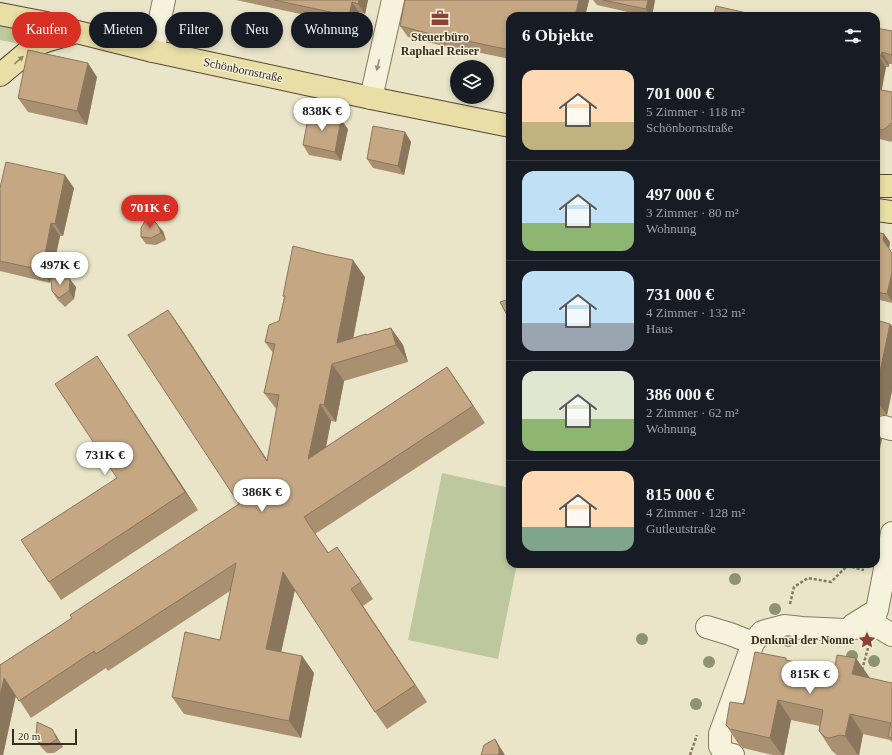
<!DOCTYPE html>
<html lang="de">
<meta charset="utf-8">
<style>
:root{--surface:#171b24;--page:#242831;--text:#f1f3f6;--muted:#9ea1a6;--line:#363941;--accent:#d93025}
body{margin:0;font-family:Georgia,serif;background:var(--page);color:var(--text);height:100vh;display:flex;flex-direction:column;font-size:15px;white-space:nowrap}
*{box-sizing:border-box;margin:0}
p{font-size:13px;color:var(--muted)}
.icon{flex:none;width:22px;height:22px;fill:none;stroke:currentColor;stroke-width:2;stroke-linecap:round;stroke-linejoin:round}
.map{position:relative;flex:1;overflow:hidden}
.sheet{position:absolute;left:506px;top:12px;width:374px;height:556px;display:flex;flex-direction:column;background:var(--surface);border-radius:12px;box-shadow:0 2px 6px #0003}
.sheet>*{flex:none}
.hud{position:absolute;left:12px;top:12px;width:380px;height:36px;display:flex;gap:8px}
.buttons{position:absolute;left:450px;top:60px;display:grid;gap:8px}
.buttons a{display:grid;place-items:center;width:44px;height:44px;border-radius:50%;background:var(--surface);box-shadow:0 2px 6px #0003;font-size:20px}
.scale{position:absolute;left:12px;bottom:10px;width:65px;box-sizing:border-box;padding-left:4px;border:2px solid #372f22;border-top:0;font-size:11px;line-height:14px;white-space:nowrap;color:#372f22;-webkit-text-stroke:3px #f3efd8;paint-order:stroke}
.price{position:absolute;translate:-50% -34px;padding:0 9px;border-radius:14px;background:#fff;color:#222;font-size:13px;line-height:26px;filter:drop-shadow(0 1px 2px #0008)}
.price::after{content:'';position:absolute;left:50%;top:24px;width:12px;height:9px;margin-left:-6px;background:inherit;clip-path:polygon(0 0,100% 0,50% 100%)}
.price.on{background:var(--accent);color:#fff}
ul{padding:0;list-style:none}
li{display:flex;align-items:center;gap:12px;height:100px;padding:0 16px}
li+li{border-top:1px solid var(--line)}
li span{display:grid;place-items:center;flex:none;width:112px;height:80px;border-radius:12px;color:#555}
li>.icon{margin-inline-start:auto}
span .icon{width:48px;height:48px;fill:#fffc;stroke-width:1}
li b{font-size:17px}
h2{display:flex;justify-content:space-between;align-items:center;height:48px;padding:0 16px;font-size:17px}
.tag{padding:0 14px;border-radius:18px;background:var(--surface);box-shadow:0 2px 6px #0003;font-size:14px;line-height:36px}
.tag.on{background:var(--accent);color:#fff}
.map>svg:first-child{display:block}
.green{fill:#bdc89e}
.lines{fill:none;stroke-linecap:round;stroke-linejoin:round}
.minor-casing{stroke:#857960;stroke-width:24}
.major-casing{stroke:#544733;stroke-width:24}
.path{stroke:#857960;stroke-width:2.5;stroke-dasharray:3 2;stroke-linecap:butt}
.minor{stroke:#f6f2dc;stroke-width:22}
.major{stroke:#e9dea6;stroke-width:22}
.tree{fill:#8e9472}
.wall{fill:#a99071}
.shaded-wall{fill:#8a765c}
.building{fill:#c5a883;stroke:#8a765c}
.oneway{fill:#908664}
.oneway2{fill:#96907f}
.labels{text-anchor:middle;dominant-baseline:central;stroke-width:3;stroke-linejoin:round;paint-order:stroke}
.poi-label{font-size:12px;font-weight:bold;fill:#372f22;stroke:#f3efd8}
.street-label{font-size:12px;fill:#372f22;stroke:#f3efd8}
</style>
<div class="map">
<svg width="892" height="755" viewBox="0 0 892 755">
<rect width="100%" height="100%" fill="#eae5c9"/>
<path class="green" d="M0 23C14 26 19 24 27 38L20 44 0 40Z
M442 473 510 488V564H517L498 659 408 640Z"/>
<g class="lines">
<g class="minor-casing">
<path id="minor" d="M153 51 164 0
M371 98 393 0
M884 427 892 429
M876 611 874 624 892 635
M853 625 877 610 892 533
M707 627 730 634 753 643
M733 755 724 753 720 746V734L753 643 762 632 784 626 802 628 845 630 874 624"/>
</g>
<g class="major-casing">
<path id="major" d="M0 14 46 23 77 32 153 51 371 98 510 126
M0 75 37 44 46 41 77 32
M876 186H892
M876 210 892 212"/>
</g>
<path class="path" d="M790 604 794 587 808 578 831 582 847 566 864 570
M862 670 868 648
M690 755 697 735"/>
<use href="#minor" class="minor"/>
<use href="#major" class="major"/>
</g>
<g class="tree">
<circle cx="735" cy="579" r="6"/>
<circle cx="775" cy="609" r="6"/>
<circle cx="642" cy="639" r="6"/>
<circle cx="788" cy="641" r="6"/>
<circle cx="852" cy="656" r="6"/>
<circle cx="874" cy="661" r="6"/>
<circle cx="709" cy="662" r="6"/>
<circle cx="696" cy="704" r="6"/>
</g>
<path class="wall" d="M236 0H368L365 14 359 12 356 26Z
M589 0 585 16H510V59L447 46V47L408 37 400 26Z
M593 0H655L652 16H645L597 5Z
M876 28 892 31V64H889V67H886L881 90 892 92V140L891 142 876 138Z
M97 77 87 125 28 112 18 98Z
M348 129 341 161 309 155 303 145Z
M405 132 411 142 404 175 373 168 367 159Z
M0 188H74L63 236H60L51 278 76 287 74 299 65 307 57 299 52 291 51 279 50 283 0 271Z
M163 231 166 240 156 245 146 244 141 237Z
M876 232 884 234 890 242 889 248 892 253V303L876 299Z
M365 277 353 338 366 334 367 335 391 328 403 345 408 362 344 381 336 422 331 421 326 447 447 367 485 423 315 534 329 553 349 564 373 599 363 606 427 702 387 729 375 712 295 590 281 652 302 656 314 673 301 738 184 714 172 697 220 640 230 591 108 671 106 668 31 718 16 695 3 755H0V665L72 618 239 504 168 310 180 327 267 460 277 410 264 393 273 353 265 342 279 321 284 297 283 296Z
M876 320 890 324 892 326V391L887 415H881L876 418Z
M97 356 109 374 198 510 61 600 49 582 117 478Z
M788 661 834 671 870 678 892 683V742L890 740 863 734 859 755H837L832 751 819 731 820 726 791 720 784 755H773L743 748 739 745 726 725Z
M52 729 63 747 54 753H47L41 747 36 739Z"/>
<path class="shaded-wall" d="M359 0H368L365 14 358 4Z
M579 0H589L585 16H575Z
M648 0H655L652 16H650L646 9Z
M352 2 359 12 356 26 349 16Z
M439 35 447 46V47L439 36Z
M882 52 889 64V67L881 56Z
M878 55 886 67 880 99 876 94V67Z
M88 63 97 77 87 125 77 111Z
M341 119 348 129 341 161 335 152Z
M405 132 411 142 404 175 398 166Z
M65 175 74 188 63 236 55 224Z
M51 223 60 236 50 283 42 270Z
M157 224 163 231 166 240 161 233Z
M884 234 890 242 889 249 883 240Z
M353 260 365 277 349 360 337 343Z
M892 273V301L887 294Z
M70 279 76 287 74 299 69 291Z
M168 310 180 327 279 478 267 461Z
M890 324 892 326V391L887 415 876 399V391Z
M391 328 403 345 408 362 396 345Z
M97 356 109 374 198 510 185 492Z
M332 364 344 381 336 422 324 405Z
M447 367 459 384 485 423 473 406Z
M320 404 331 421 320 476 308 459Z
M876 431 882 439 876 467Z
M337 547 349 564 373 599 361 582Z
M283 572 295 589 278 666 266 649Z
M351 589 363 606 427 702 415 685Z
M302 656 314 673 301 738 289 721Z
M856 658 870 678 866 694 852 674Z
M4 678 16 695 3 755H0V697Z
M778 700 791 720 784 755H782L770 738Z
M850 714 863 734 859 755H858L845 736Z
M52 729 57 737 63 747 57 739Z
M495 739 505 755H498Z"/>
<path class="building" d="M274 0H359L358 4 352 2 349 16Z
M405 0H579L575 16H510V50L439 35V36L400 26Z
M603 0H648L646 9Z
M716 6 760 16H714Z
M876 28 892 31V55L882 52 881 56 878 55 876 67Z
M28 50 88 63 77 111 18 98Z
M876 89 892 92V123L883 130 876 129Z
M309 113 341 119 335 152 303 145Z
M373 126 405 132 398 166 367 159Z
M6 162 65 175 55 224 51 223 42 270 0 261V188Z
M153 220 157 224 161 233 151 238 141 237V228L145 221Z
M876 232 884 234 883 240 892 253V273L887 294 876 292Z
M293 246 324 254 353 260 337 343 366 334V335L391 328 396 345 332 364 324 405 320 404 308 459 447 367 473 406 304 517 328 553 337 547 361 582 351 589 415 685 375 712 283 572 266 649 302 656 289 721 172 697 185 632 220 640 236 563 96 654 94 651 19 701 4 678 0 697V665L72 618 70 615 239 504 128 335 168 310 267 461 279 395 264 393 275 344 265 342 269 325 279 321 285 296H283Z
M51 278 70 279 69 291 59 298 52 291Z
M509 299H510V316L507 315 500 302Z
M876 320 890 324 876 391Z
M97 356 185 492 49 582 21 540 117 478 55 384Z
M755 652 786 658V660L834 671 837 655 856 658 852 674 892 683V738L888 737 891 723 850 714 845 736 840 735 829 738 825 737 819 731 823 710 778 700 770 738 730 729 726 725 730 702 744 704Z
M37 722 52 729 57 739 48 745H41L36 739Z
M495 739 499 748V753L498 755H481L484 745Z"/>
<defs><path id="oneway-solid" d="M-6-.8H1V-3.2L6.5 0L1 3.2V.8H-6Z"/></defs>
<use class="oneway" href="#oneway-solid" transform="translate(19 60) rotate(-40)"/>
<use class="oneway2" href="#oneway-solid" transform="translate(378 65) rotate(103)"/>
<defs>
<g id="office-bare" transform="scale(1.38)"><path d="M-6-3h4V-5.5h4V-3h4V5H-6ZM-1-4.5V-3h2v-1.5ZM-6 0V1H6V0Z" fill="#8e4135" stroke="#f3efd8" stroke-width="2.5" paint-order="stroke"/></g>
<g id="sight-bare" transform="scale(1.38)"><path d="M0-6L1.8-2.2L6-1.7L2.9 1.2L3.7 5.4L0 3.3L-3.7 5.4L-2.9 1.2L-6-1.7L-1.8-2.2Z" fill="#8e4135" stroke="#f3efd8" stroke-width="2.5" paint-order="stroke"/></g>
</defs>
<g fill-rule="evenodd">
<use href="#office-bare" x="440" y="18"/>
<use href="#sight-bare" x="867" y="640"/>
</g>
<g class="labels">
<g class="poi-label">
<text x="440" y="37">Steuerbüro<tspan x="440" dy="14">Raphael Reiser</tspan></text>
<text x="854" y="640" text-anchor="end">Denkmal der Nonne</text>
</g>
<g class="street-label">
<text transform="translate(243 70) rotate(12)">Schönbornstraße</text>
</g>
</g>
</svg>
<div class="buttons">
<a><svg class="icon" aria-label="layers" viewBox="0 0 24 24"><path d="M12 4l9 5-9 5-9-5zM3 14l9 5 9-5"/></svg></a>
</div>
<div class="scale">20 m</div>
<b class="price" style="left:322px;top:132px">838K €</b>
<b class="price on" style="left:150px;top:229px">701K €</b>
<b class="price" style="left:60px;top:286px">497K €</b>
<b class="price" style="left:105px;top:476px">731K €</b>
<b class="price" style="left:262px;top:513px">386K €</b>
<b class="price" style="left:810px;top:695px">815K €</b>
<div class="hud">
<a class="tag on">Kaufen</a>
<a class="tag">Mieten</a>
<a class="tag">Filter</a>
<a class="tag">Neu</a>
<a class="tag">Wohnung</a>
</div>
<section class="sheet">
<h2>6 Objekte<svg class="icon" aria-label="filters" viewBox="0 0 24 24"><path d="M4 7h16M4 17h16"/><circle cx="9" cy="7" r="2"/><circle cx="15" cy="17" r="2"/></svg></h2>
<ul>
<li><span style="background:linear-gradient(#ffd9b3 65%,#c2b280 0)"><svg class="icon" aria-label="home" viewBox="0 0 24 24"><path d="M3 11l9-7 9 7M6 9v11h12V9"/></svg></span><div><b>701 000 €</b><p>5 Zimmer · 118 m²</p><p>Schönbornstraße</p></div></li>
<li><span style="background:linear-gradient(#bfe0f5 65%,#8fb573 0)"><svg class="icon" aria-label="home" viewBox="0 0 24 24"><path d="M3 11l9-7 9 7M6 9v11h12V9"/></svg></span><div><b>497 000 €</b><p>3 Zimmer · 80 m²</p><p>Wohnung</p></div></li>
<li><span style="background:linear-gradient(#bfe0f5 65%,#9aa5b1 0)"><svg class="icon" aria-label="home" viewBox="0 0 24 24"><path d="M3 11l9-7 9 7M6 9v11h12V9"/></svg></span><div><b>731 000 €</b><p>4 Zimmer · 132 m²</p><p>Haus</p></div></li>
<li><span style="background:linear-gradient(#dfe7d0 60%,#8fb573 0)"><svg class="icon" aria-label="home" viewBox="0 0 24 24"><path d="M3 11l9-7 9 7M6 9v11h12V9"/></svg></span><div><b>386 000 €</b><p>2 Zimmer · 62 m²</p><p>Wohnung</p></div></li>
<li><span style="background:linear-gradient(#ffd9b3 70%,#7fa58c 0)"><svg class="icon" aria-label="home" viewBox="0 0 24 24"><path d="M3 11l9-7 9 7M6 9v11h12V9"/></svg></span><div><b>815 000 €</b><p>4 Zimmer · 128 m²</p><p>Gutleutstraße</p></div></li>
</ul>
</section>
</div>
